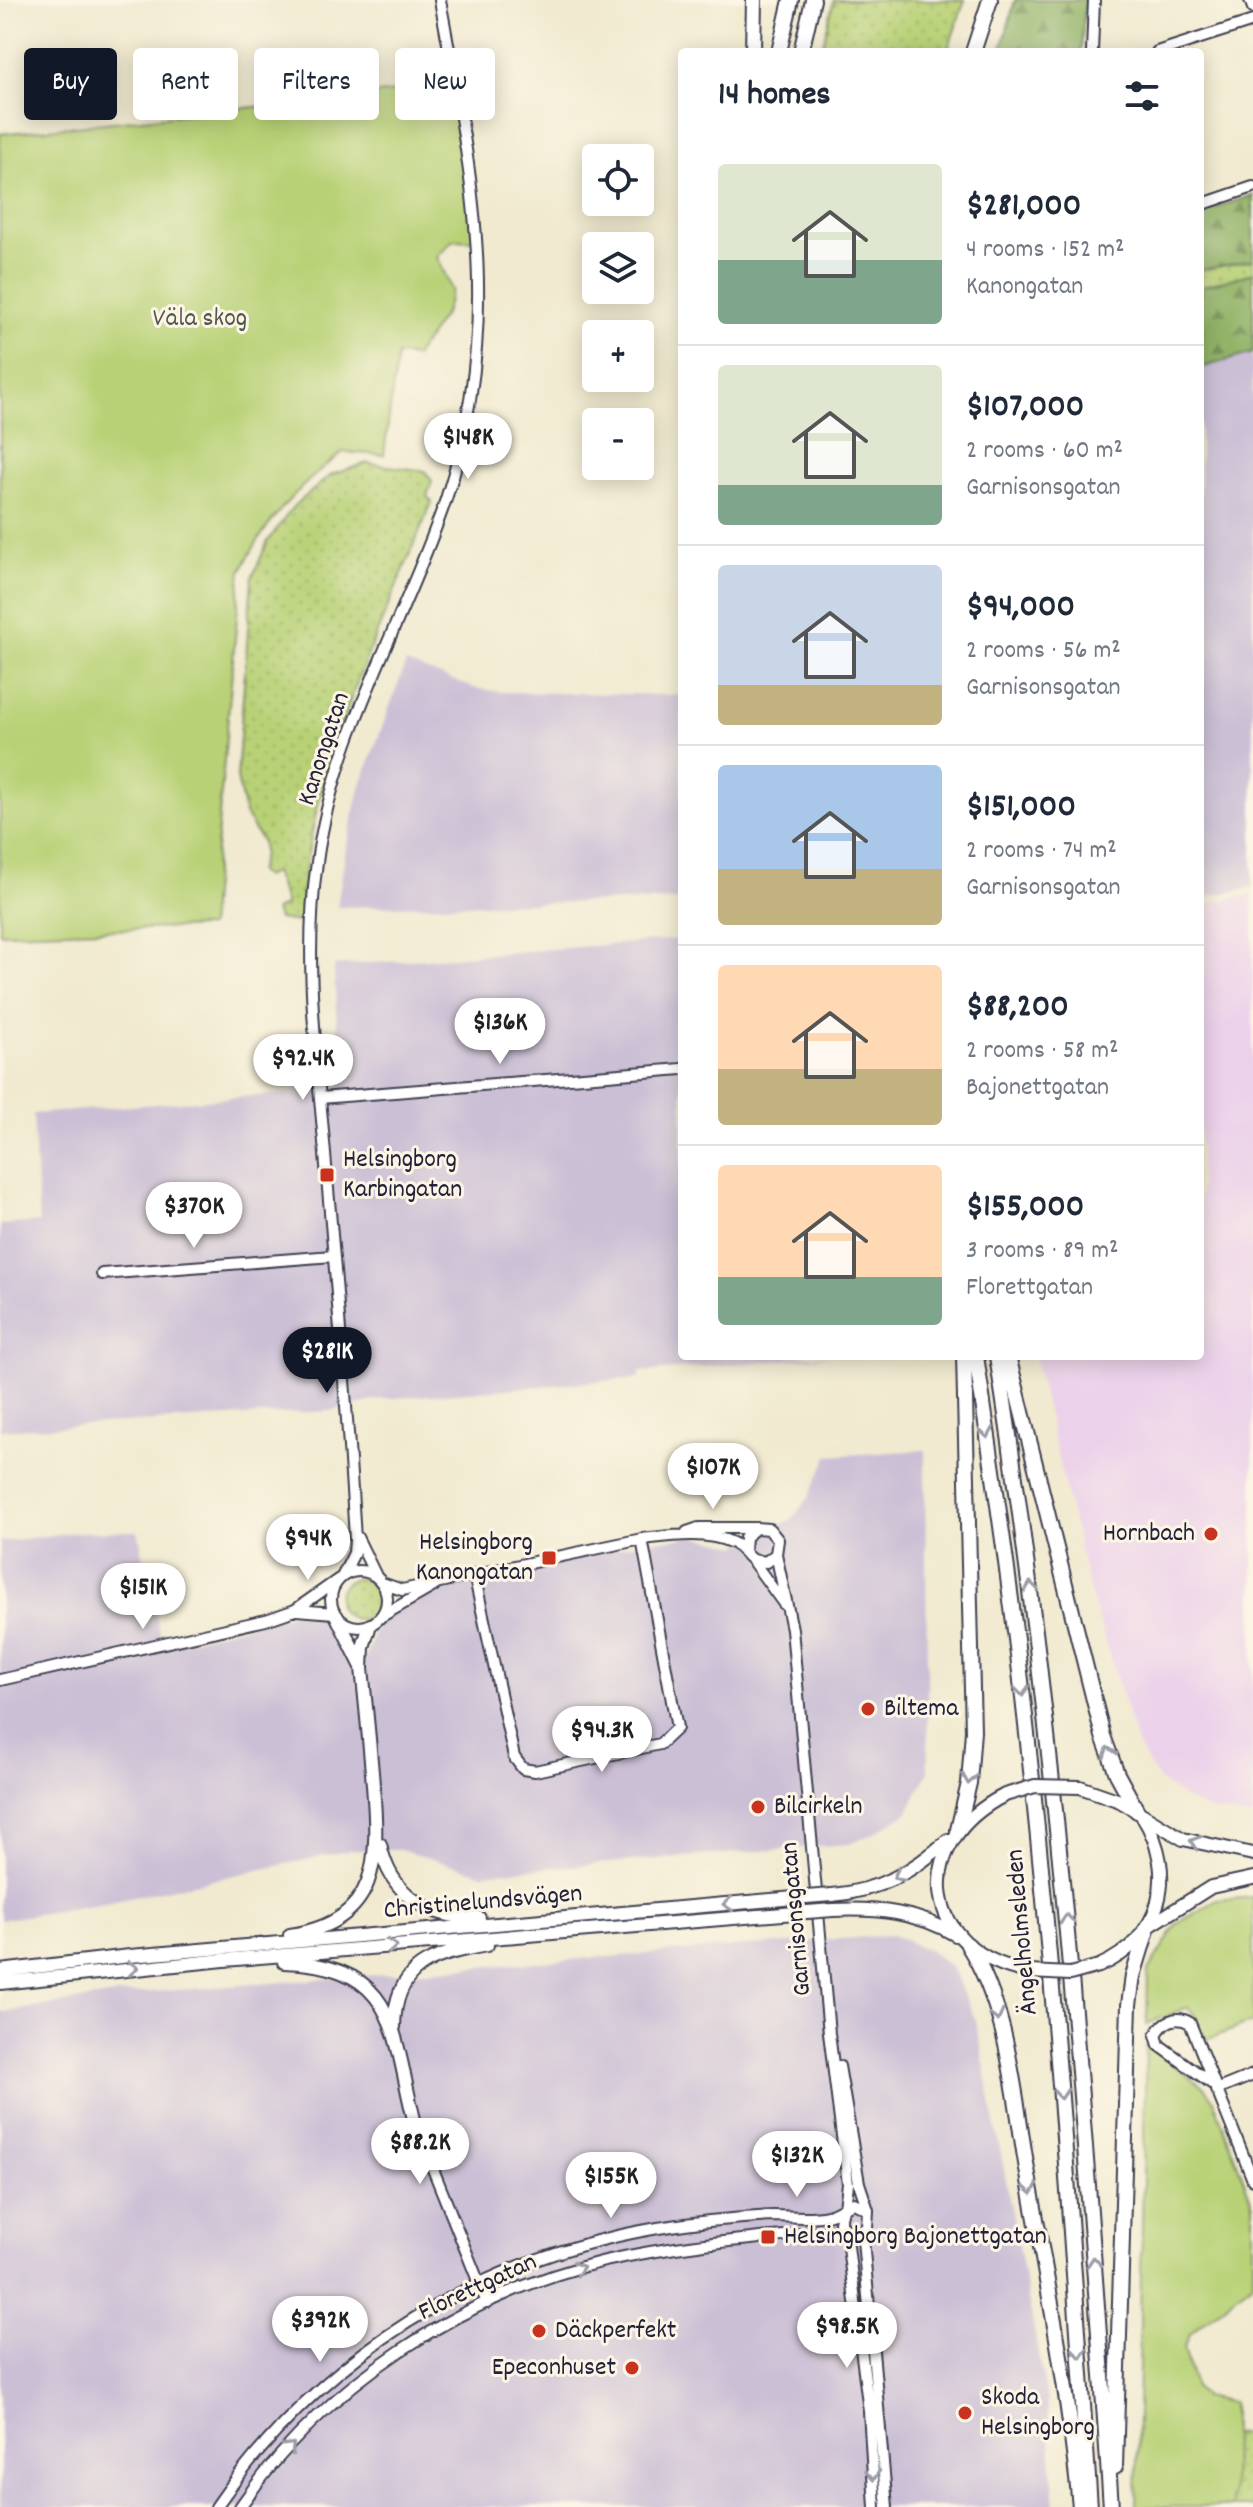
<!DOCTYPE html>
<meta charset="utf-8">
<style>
:root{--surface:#fff;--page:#f2f2f3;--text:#1f2937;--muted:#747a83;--line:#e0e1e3;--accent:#111827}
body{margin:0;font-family:Dekko,sans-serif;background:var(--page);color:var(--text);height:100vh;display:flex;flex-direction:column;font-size:30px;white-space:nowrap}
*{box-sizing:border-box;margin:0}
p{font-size:26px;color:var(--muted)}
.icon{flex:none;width:44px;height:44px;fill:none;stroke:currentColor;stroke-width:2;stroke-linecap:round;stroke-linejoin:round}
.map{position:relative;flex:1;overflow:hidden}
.drawer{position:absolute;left:678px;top:48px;width:526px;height:1312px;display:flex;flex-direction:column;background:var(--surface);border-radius:8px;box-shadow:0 4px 20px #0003}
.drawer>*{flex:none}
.banner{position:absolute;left:24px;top:48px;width:534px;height:72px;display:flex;gap:16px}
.fabs{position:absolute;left:582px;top:144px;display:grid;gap:16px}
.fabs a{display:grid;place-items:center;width:72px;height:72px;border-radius:8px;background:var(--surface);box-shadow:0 4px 20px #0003;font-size:40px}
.price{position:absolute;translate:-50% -68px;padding:0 18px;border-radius:28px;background:#fff;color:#222;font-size:26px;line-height:52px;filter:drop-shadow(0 2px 4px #0008)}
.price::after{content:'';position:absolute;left:50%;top:48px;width:24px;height:18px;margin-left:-12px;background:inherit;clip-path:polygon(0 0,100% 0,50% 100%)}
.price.active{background:var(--accent);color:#fff}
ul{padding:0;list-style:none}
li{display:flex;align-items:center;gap:24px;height:200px;padding:0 40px}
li+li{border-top:2px solid var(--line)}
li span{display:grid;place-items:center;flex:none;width:224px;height:160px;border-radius:8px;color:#555}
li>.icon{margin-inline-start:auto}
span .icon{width:96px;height:96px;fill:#fffc;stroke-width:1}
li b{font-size:34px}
h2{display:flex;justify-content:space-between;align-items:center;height:96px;padding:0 40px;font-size:34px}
.pill{padding:0 28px;border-radius:8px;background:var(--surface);box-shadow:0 4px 20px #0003;font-size:28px;line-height:72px}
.pill.active{background:var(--accent);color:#fff}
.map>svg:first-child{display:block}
.built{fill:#ecd1ea}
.industrial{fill:#cbbfd5}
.grass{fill:url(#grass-dots);stroke:#6d7a58;stroke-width:2}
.forest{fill:url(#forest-firs);stroke:#5a6a51;stroke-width:2}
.green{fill:#b8d176;stroke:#6d7a58;stroke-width:2}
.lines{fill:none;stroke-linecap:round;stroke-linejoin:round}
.minor-casing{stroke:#414051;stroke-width:14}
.major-casing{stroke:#414051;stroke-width:16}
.highway-casing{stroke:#414051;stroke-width:18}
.minor{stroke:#fff;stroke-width:10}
.major{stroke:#fff;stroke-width:12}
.highway{stroke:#fff;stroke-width:14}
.major-bridge-casing{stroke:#414051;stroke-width:16;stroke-linecap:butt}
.major-bridge{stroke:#fff;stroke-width:12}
.oneway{stroke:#9c9ca7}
.poi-dot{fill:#c8321e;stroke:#fcf5e5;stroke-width:3}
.labels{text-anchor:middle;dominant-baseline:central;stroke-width:6;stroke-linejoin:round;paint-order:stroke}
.park-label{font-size:26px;fill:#4f574d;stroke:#fcf5e5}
.street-label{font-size:26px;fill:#22223b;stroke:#fcf5e5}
.poi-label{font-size:26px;fill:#22223b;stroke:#fcf5e5;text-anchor:start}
</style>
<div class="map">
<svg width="1253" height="2507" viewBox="0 0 1253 2507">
<defs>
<pattern id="grass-dots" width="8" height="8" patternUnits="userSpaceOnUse" patternTransform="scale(2)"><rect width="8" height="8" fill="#b8d176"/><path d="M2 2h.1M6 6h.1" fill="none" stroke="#9eb367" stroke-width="1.8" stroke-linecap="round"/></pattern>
<pattern id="forest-firs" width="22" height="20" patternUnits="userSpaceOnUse" patternTransform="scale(2)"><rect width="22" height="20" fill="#92b367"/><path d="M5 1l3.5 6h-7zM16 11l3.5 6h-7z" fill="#779156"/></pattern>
</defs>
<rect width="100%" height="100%" fill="#fcf5e5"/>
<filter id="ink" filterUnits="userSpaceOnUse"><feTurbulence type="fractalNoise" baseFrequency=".0125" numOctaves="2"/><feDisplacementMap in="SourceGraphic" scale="16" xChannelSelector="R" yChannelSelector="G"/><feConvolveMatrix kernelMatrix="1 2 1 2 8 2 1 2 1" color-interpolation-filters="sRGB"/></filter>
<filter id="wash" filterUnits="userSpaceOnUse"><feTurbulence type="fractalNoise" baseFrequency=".006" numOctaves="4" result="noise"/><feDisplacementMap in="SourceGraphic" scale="32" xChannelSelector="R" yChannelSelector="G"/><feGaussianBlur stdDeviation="1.8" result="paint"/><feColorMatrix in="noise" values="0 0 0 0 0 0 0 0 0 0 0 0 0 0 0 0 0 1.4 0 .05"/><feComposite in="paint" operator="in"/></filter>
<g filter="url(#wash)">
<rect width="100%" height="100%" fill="#f1ead0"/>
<path class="built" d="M1253 894V1817L1213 1811 1185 1799 1158 1779 1138 1747 1088 1586 1034 1356H1200V905Z"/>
<path class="industrial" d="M1253 353V887L1200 898V368Z
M406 663 474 688 501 692 682 695V900L337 907 346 848 361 784Z
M682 939V1356H834L640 1372 639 1378 382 1399 331 1411 0 1430V1225L39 1222 33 1114 340 1089 334 966Z
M925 1450 928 1773 907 1813 873 1834 849 1844 481 1873 400 1850H351L106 1903 0 1920V1542L78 1532 138 1531 163 1647 296 1613 328 1614 365 1659 377 1623 394 1610 447 1583 645 1542 696 1536 738 1546 792 1519 809 1497 828 1456Z
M893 1935 930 1951 951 1967 976 2021 1046 2394 1055 2507H0V2013L114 1995Z"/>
<path class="grass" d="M834 0H965L947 52H821Z
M1253 260V273L1200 287V270Z
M367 463 425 471 432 481 427 497 432 502C375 641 309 769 300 922L278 919 275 910 286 905 274 872 265 877 258 872 263 854 262 842 245 814 237 777 252 578 268 541 293 507 331 475Z
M338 1599a20 20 0 1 1 40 0a20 20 0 1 1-40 0Z
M1253 2433V2507H1232V2434Z"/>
<path class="forest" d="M1015 0H1085L1081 52H1001Z
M1253 195V260L1200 270V213Z
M1253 273V353L1200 368V287Z"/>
<path class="green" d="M433 88 458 100 479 241 453 240 437 257 452 290 445 313 415 357 397 355 384 455 343 452C298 486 266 520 241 571L209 927 0 933V134Z
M1253 1897V2022L1200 2042 1197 2018 1188 2007 1147 2024 1148 1971 1177 1924 1217 1900Z
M1146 2045 1206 2089 1214 2101 1253 2205V2282L1190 2334 1184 2348 1195 2388 1204 2397 1233 2403 1232 2507H1136Z"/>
</g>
<g filter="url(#ink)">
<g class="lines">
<g class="minor-casing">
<path id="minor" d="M1250 0 1253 8
M1092 52 1094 0
M1157 52 1253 21
M1200 205 1253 187
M320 1098 682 1069
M102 1274 333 1256
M687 1532 699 1528H754
M357 1537 376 1576
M776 1554 792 1629 829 2033 848 2184 845 2207
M752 1560 784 1604
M331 1599a28 28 0 1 1 56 0a28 28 0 1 1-56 0Z
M474 1574 514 1757 523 1769 535 1771 660 1744 677 1728 642 1539
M342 1577 354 1553 355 1540C348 1411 336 1282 325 1154 317 1058 303 958 317 862 334 733 405 621 446 499 504 323 472 176 440 0
M382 1583 402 1590 642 1539C670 1536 706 1530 733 1543 742 1547 745 1555 752 1560L766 1562 776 1554 778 1540 769 1529 756 1528 745 1537 744 1551
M297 1610 334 1613
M382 1616 434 1586
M0 1680 266 1620 295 1610 339 1579
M839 2066 859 2183 868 2210
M1214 2085 1159 2045 1156 2035C1163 2022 1176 2014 1190 2023L1253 2180
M1216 2090 1253 2075
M416 2127 487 2303
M867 2228 863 2240 887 2507
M846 2231 869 2411 875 2507
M216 2507C321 2355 476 2259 658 2228 695 2222 735 2218 773 2216 790 2216 810 2219 827 2215 837 2213 844 2206 854 2203L868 2210 867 2228 856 2233 846 2231 840 2222 843 2209
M240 2507C324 2385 461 2295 605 2261 683 2243 765 2238 845 2230"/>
</g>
<g class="major-casing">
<path id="major" d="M336 1615 361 1665
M1080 1787 1120 1801 1183 1839 1253 1854
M1005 1795C908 1844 922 1952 1029 1972
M380 1844C390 1895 428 1918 479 1918
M832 1895C879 1891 914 1871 948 1840
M833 1910C878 1908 917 1912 956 1935
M1151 1925 1211 1887 1253 1878
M290 1935C380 1921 379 1859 373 1785 370 1746 366 1707 362 1668L363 1647 370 1625
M284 1962C402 1966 391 2034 416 2127
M1099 1966C1162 1939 1178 1874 1143 1817
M0 1971 130 1956 806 1897
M0 1983 224 1960 807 1912
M394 2027C395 1965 432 1955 487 1945"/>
</g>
<g class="highway-casing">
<path id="highway" d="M753 52 754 0
M779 52 791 0
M801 52 813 0
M973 52 990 0
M976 1356C994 1476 1012 1596 1025 1716 1055 1979 1072 2243 1090 2507
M997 1356C1057 1738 1085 2122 1111 2507
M1008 1356 1103 1736 1117 1774 1137 1811
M958 1830 969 1783 973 1731 964 1356
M968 1945C1009 2010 1014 2095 1027 2169 1047 2282 1069 2393 1080 2507
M1115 2467 1129 2005 1133 1976 1147 1930"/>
</g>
<use href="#minor" class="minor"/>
<use href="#major" class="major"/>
<use href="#highway" class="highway"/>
<g class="major-bridge-casing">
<path id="major-bridge" d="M1005 1795 1035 1786 1080 1787
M806 1897 832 1895
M807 1912 833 1910
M1029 1972 1070 1974 1099 1966"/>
</g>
<use href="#major-bridge" class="major-bridge"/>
</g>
<defs><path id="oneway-chevron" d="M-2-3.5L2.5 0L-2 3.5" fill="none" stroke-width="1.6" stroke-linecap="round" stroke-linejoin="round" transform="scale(2)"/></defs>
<g class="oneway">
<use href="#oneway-chevron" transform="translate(987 1433) rotate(81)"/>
<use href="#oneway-chevron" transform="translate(1031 1587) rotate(-97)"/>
<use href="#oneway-chevron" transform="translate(1022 1691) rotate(83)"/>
<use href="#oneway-chevron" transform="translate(1109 1752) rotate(-110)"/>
<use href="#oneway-chevron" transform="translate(969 1779) rotate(99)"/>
<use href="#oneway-chevron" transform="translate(1195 1842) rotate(-162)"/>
<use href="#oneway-chevron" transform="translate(898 1876) rotate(153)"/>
<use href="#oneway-chevron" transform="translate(728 1904) rotate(175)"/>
<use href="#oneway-chevron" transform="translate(1067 1919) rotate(-96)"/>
<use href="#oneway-chevron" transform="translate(392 1946) rotate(-5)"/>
<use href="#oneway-chevron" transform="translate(133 1968) rotate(-5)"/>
<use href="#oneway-chevron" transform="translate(997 2016) rotate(76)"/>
<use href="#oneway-chevron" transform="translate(1061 2094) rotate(85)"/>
<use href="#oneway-chevron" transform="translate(1031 2189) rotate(80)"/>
<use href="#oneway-chevron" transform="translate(1094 2262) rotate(-94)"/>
<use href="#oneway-chevron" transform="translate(579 2268) rotate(-17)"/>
<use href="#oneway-chevron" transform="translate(1080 2353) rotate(86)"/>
<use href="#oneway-chevron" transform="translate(290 2447) rotate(-46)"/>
<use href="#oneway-chevron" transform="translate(873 2475) rotate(86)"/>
</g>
</g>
<g class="poi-dot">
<rect x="319" y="1167" width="16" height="16" rx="4"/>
<circle cx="1211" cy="1534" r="8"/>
<rect x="541" y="1550" width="16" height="16" rx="4"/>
<circle cx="868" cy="1709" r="8"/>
<circle cx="758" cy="1807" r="8"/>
<rect x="760" y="2229" width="16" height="16" rx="4"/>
<circle cx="539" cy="2331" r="8"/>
<circle cx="632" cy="2368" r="8"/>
<circle cx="965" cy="2413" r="8"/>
</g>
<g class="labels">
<g class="park-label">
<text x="200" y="319">Väla skog</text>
</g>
<g class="street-label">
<text transform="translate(325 749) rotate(-72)">Kanongatan</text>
<text transform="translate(483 1903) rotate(-5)">Christinelundsvägen</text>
<text transform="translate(797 1919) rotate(-95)">Garnisonsgatan</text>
<text transform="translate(1023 1932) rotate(-95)">Ängelholmsleden</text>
<text transform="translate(478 2288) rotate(-25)">Florettgatan</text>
</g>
<g class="poi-label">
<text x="343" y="1160">Helsingborg<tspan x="343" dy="30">Karbingatan</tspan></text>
<text x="1195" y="1534" text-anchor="end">Hornbach</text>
<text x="533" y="1543" text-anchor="end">Helsingborg<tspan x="533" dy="30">Kanongatan</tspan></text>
<text x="884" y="1709">Biltema</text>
<text x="774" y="1807">Bilcirkeln</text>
<text x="784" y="2237">Helsingborg Bajonettgatan</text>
<text x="555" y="2331">Däckperfekt</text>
<text x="616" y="2368" text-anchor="end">Epeconhuset</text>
<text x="981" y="2398">Skoda<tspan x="981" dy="30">Helsingborg</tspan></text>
</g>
</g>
</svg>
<div class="fabs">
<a><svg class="icon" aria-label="locate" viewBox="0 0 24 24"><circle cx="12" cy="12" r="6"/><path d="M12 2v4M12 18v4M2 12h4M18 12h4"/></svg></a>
<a><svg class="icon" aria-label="layers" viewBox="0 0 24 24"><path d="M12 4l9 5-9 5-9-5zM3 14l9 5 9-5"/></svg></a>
<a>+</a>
<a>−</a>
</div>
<b class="price" style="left:468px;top:481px">$148K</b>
<b class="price" style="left:500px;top:1066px">$136K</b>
<b class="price" style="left:303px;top:1102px">$92.4K</b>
<b class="price" style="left:194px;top:1250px">$370K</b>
<b class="price active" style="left:327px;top:1395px">$281K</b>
<b class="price" style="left:713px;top:1511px">$107K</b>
<b class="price" style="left:308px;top:1582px">$94K</b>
<b class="price" style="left:143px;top:1631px">$151K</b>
<b class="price" style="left:602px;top:1774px">$94.3K</b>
<b class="price" style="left:420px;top:2186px">$88.2K</b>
<b class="price" style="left:797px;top:2199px">$132K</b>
<b class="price" style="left:611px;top:2220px">$155K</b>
<b class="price" style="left:320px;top:2364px">$392K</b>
<b class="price" style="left:847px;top:2370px">$98.5K</b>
<div class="banner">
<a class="pill active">Buy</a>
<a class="pill">Rent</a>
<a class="pill">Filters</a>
<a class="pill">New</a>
</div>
<section class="drawer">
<h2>14 homes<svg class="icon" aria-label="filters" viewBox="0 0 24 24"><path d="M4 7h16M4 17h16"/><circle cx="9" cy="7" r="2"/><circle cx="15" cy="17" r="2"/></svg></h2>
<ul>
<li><span style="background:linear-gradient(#dfe7d0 60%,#7fa58c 0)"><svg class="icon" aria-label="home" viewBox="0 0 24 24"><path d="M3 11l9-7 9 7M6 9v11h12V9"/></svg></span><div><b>$281,000</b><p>4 rooms · 152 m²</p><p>Kanongatan</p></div></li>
<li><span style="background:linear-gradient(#dfe7d0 75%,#7fa58c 0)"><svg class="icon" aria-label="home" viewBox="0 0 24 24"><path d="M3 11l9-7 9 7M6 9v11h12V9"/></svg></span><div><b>$107,000</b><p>2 rooms · 60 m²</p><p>Garnisonsgatan</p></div></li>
<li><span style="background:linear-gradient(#c9d6e8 75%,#c2b280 0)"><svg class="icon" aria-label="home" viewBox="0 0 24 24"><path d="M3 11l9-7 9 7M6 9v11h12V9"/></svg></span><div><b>$94,000</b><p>2 rooms · 56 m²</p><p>Garnisonsgatan</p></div></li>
<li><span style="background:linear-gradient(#a9c7e8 65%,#c2b280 0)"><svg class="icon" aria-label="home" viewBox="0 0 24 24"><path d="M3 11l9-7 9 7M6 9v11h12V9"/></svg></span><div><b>$151,000</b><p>2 rooms · 74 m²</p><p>Garnisonsgatan</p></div></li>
<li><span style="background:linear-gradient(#ffd9b3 65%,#c2b280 0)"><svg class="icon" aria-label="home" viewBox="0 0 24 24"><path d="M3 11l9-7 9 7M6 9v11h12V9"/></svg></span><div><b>$88,200</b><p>2 rooms · 58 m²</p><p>Bajonettgatan</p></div></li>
<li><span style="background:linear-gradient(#ffd9b3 70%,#7fa58c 0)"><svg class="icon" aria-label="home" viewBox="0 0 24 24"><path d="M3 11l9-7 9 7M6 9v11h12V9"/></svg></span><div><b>$155,000</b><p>3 rooms · 89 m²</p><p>Florettgatan</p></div></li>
</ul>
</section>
</div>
